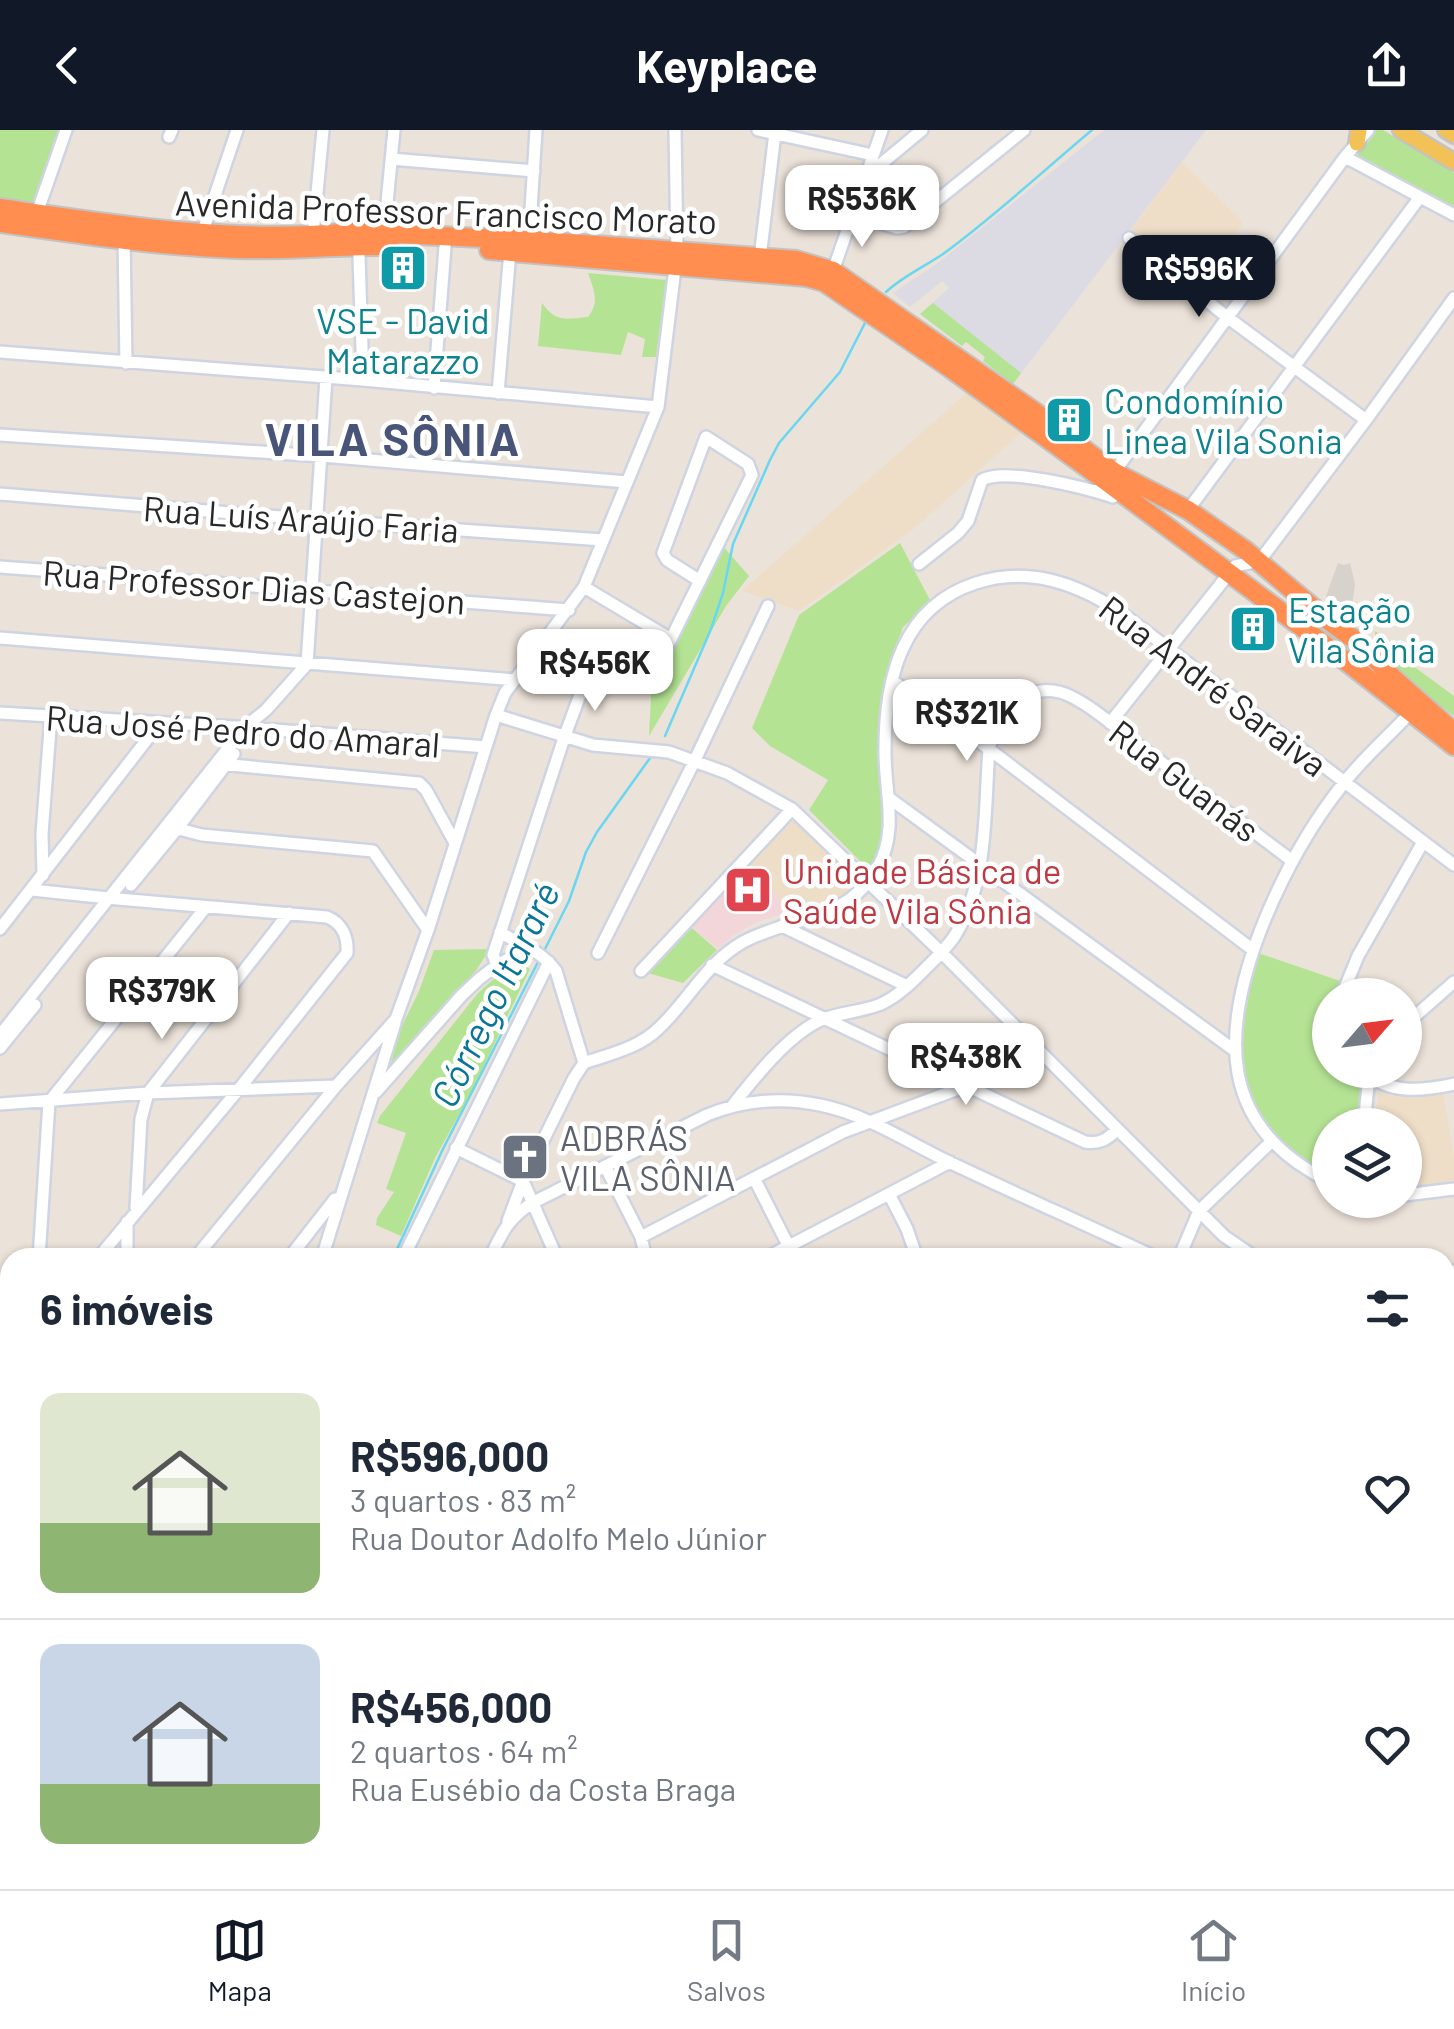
<!DOCTYPE html>
<html lang="pt">
<meta charset="utf-8">
<style>
:root{--surface:#fff;--page:#f2f2f3;--text:#1f2937;--muted:#747a83;--line:#e0e1e3;--accent:#111827}
body{margin:0;font-family:Barlow,sans-serif;background:var(--page);color:var(--text);height:100vh;display:flex;flex-direction:column;font-size:38px;white-space:nowrap}
*{box-sizing:border-box;margin:0}
p{font-size:32px;color:var(--muted)}
.icon{flex:none;width:55px;height:55px;fill:none;stroke:currentColor;stroke-width:2;stroke-linecap:round;stroke-linejoin:round}
.map{position:relative;flex:1;overflow:hidden}
.panel{position:absolute;left:0px;top:1118px;width:1455px;height:642px;display:flex;flex-direction:column;background:var(--surface);border-radius:30px 30px 0 0;box-shadow:0 2px 8px #0004}
.panel>*{flex:none}
.needle{width:65px;rotate:62deg}
.controls{position:absolute;left:1312px;top:848px;display:grid;gap:20px}
.controls a{display:grid;place-items:center;width:110px;height:110px;border-radius:50%;background:var(--surface);box-shadow:0 2px 8px #0004;font-size:50px}
.price{position:absolute;translate:-50% -85px;padding:0 22px;border-radius:20px;background:#fff;color:#222;font-size:32px;line-height:65px;filter:drop-shadow(0 2px 5px #0008)}
.price::after{content:'';position:absolute;left:50%;top:60px;width:30px;height:22px;margin-left:-15px;background:inherit;clip-path:polygon(0 0,100% 0,50% 100%)}
.price.selected{background:var(--accent);color:#fff}
ul{padding:0;list-style:none}
li{display:flex;align-items:center;gap:30px;height:250px;padding:0 40px}
li+li{border-top:2px solid var(--line)}
li span{display:grid;place-items:center;flex:none;width:280px;height:200px;border-radius:20px;color:#555}
li>.icon{margin-inline-start:auto}
span .icon{width:120px;height:120px;fill:#fffc;stroke-width:1}
li b{font-size:42px}
h2{display:flex;justify-content:space-between;align-items:center;height:120px;padding:0 40px;font-size:42px}
header{display:flex;justify-content:space-between;align-items:center;height:130px;padding:0 40px;background:var(--accent);color:#fff;font-size:45px;font-weight:700}
.tab-bar{display:flex;justify-content:space-around;align-items:center;height:140px;border-top:2px solid var(--line);background:var(--surface);font-size:28px;color:var(--muted)}
.tab-bar a{display:grid;justify-items:center;gap:5px}
.tab-bar .selected{color:var(--accent)}
.map>svg:first-child{display:block}
.industrial{fill:#dcdae3}
.education{fill:#eedec8}
.medical{fill:#f3d6d9}
.green{fill:#b5e394}
.cemetery{fill:#c5d5b0}
.plaza{fill:#d7d2cc}
.lines{fill:none;stroke-linecap:round;stroke-linejoin:round}
.stream{stroke:#69d7f1;stroke-width:2.5}
.minor-casing{stroke:#ced4e2;stroke-width:16}
.major-casing{stroke:#c3c3c3;stroke-width:20}
.highway-casing{stroke:#c3c3c3;stroke-width:22}
.minor{stroke:#fff;stroke-width:11}
.major{stroke:#f3c256;stroke-width:15}
.highway{stroke:#ff8e50;stroke-width:18}
.labels{text-anchor:middle;dominant-baseline:central;stroke-width:9;stroke-linejoin:round;paint-order:stroke}
.street-label{font-size:35px;fill:#282828;stroke:#fff}
.culture-label{font-size:35px;fill:#0d838f;stroke:#fff;text-anchor:start}
.health-label{font-size:35px;fill:#be3a42;stroke:#fff;text-anchor:start}
.worship-label{font-size:35px;fill:#5b616d;stroke:#fff;text-anchor:start}
.water-label{font-size:38px;font-style:italic;fill:#0a749a;stroke:#fff}
.district-label{font-size:45px;font-weight:bold;letter-spacing:2.5px;fill:#485579;stroke:#fff}
</style>
<header><svg class="icon" aria-label="back" viewBox="0 0 24 24"><path d="M15 5l-7 7 7 7"/></svg>Keyplace<svg class="icon" aria-label="share" viewBox="0 0 24 24"><path d="M12 15V3M7 8l5-5 5 5M5 13v7h14v-7"/></svg></header>
<div class="map">
<svg width="1454" height="1759" viewBox="0 0 1454 1759">
<rect width="100%" height="100%" fill="#ebe2d9"/>
<path class="industrial" d="M1104 0H1206L1013 254 983 231 985 227 966 212 962 216 920 184 949 158 942 151 910 177 893 163 938 133Z"/>
<path class="education" d="M1182 32 1242 91 1241 96 1196 151 1131 100Z
M970 260 1024 300 916 397 799 481 742 461Z
M794 690 860 753 843 768 825 777 795 783 747 738Z
M1379 963 1413 968 1443 963 1454 1027V1053L1405 1058V995H1374Z
M154 1750H368L389 1759H147Z"/>
<path class="medical" d="M747 738 795 783 778 785 755 793 734 805 718 819 691 796Z"/>
<path class="green" d="M0 0H60L35 78 0 71Z
M1375 0H1383L1454 43V77L1356 25Z
M588 143 666 150 656 227H642L645 209 628 202 621 225 538 216 542 173C556 193 566 189 588 187 600 172 594 160 588 143Z
M933 173 1021 243 1013 254 983 231 985 227 966 212 962 216 920 184Z
M900 413 931 472 903 497 890 533 884 577 883 715 869 740 809 680 828 650 770 616 752 598 799 485Z
M722 415 749 446 726 476 649 606 652 548Z
M1375 501 1408 525 1405 530 1454 566V586L1425 564 1375 517Z
M692 798 717 820 683 853 648 843Z
M490 819 477 839 389 943 398 904 419 861 434 820Z
M1255 822 1346 853 1341 865H1330V940H1359L1369 947 1364 995H1330V1051L1299 1035 1254 987 1235 920Z
M522 834 530 839 472 961 435 1028 401 1106 376 1095 377 1088 394 1062 386 1059 406 1003 377 993 380 986 478 863 496 847Z"/>
<path class="cemetery" d="M10 1485V1750H122L116 1759H0V1489Z"/>
<path class="plaza" d="M1338 433 1344 435 1350 433 1355 454 1352 476 1347 480 1339 481 1327 473 1326 466Z"/>
<g class="lines">
<path class="stream" d="M886 162C903 146 924 137 943 124 995 86 1043 41 1092 0
M665 606 711 499 723 463 733 414 770 330 779 313 840 242 867 189
M544 821 569 771 586 722 597 702 650 628
M393 1128 442 1021 540 828
M0 1454 10 1453
M1445 1710 1454 1709
M1202 1759 1221 1750"/>
<g class="minor-casing">
<path id="minor" d="M758 0 873 25
M169 7 172 0
M1345 27 1454 85
M391 29 534 41
M869 44 922 0
M37 83 66 0
M852 85 897 98 904 97 1024 0
M202 104 237 0
M384 104 394 0
M313 105 323 0
M1129 108 1227 187 1366 290
M124 109 126 233
M529 110 536 0
M357 114 359 126 363 250
M760 128 775 3
M833 141 882 0
M0 222 363 250 658 277
M434 258 445 117
M498 263 510 121
M0 305 322 326 627 352
M1096 361 1107 352 1345 27 1368 0
M0 364 318 390 603 410
M1188 380 1420 67
M919 434 958 403 968 391 982 350C1005 337 1087 358 1113 367L1122 363
M0 437 569 480
M584 457 671 509
M0 508 515 550
M655 536 671 509 752 345 748 334 706 307 663 423 667 430 700 451
M893 551 989 619 1253 820
M0 583 252 598 486 617
M496 585 593 615 669 622 727 643 792 679 942 823 1224 1106 1256 1128
M1110 593 1235 436 1259 431 1264 425 1366 290 1454 168
M221 634 419 653 426 660 455 713
M889 668 1234 920
M171 697 202 705 373 721 428 800
M43 745 42 704 51 586
M131 755 177 699 234 624
M32 760 118 769 327 787C342 793 348 807 347 823L239 959 98 1128
M782 796 907 856
M0 799 159 594
M500 802C520 815 541 820 556 841L584 933
M598 823 695 630 768 476
M497 835 493 825 564 608 587 546
M712 835 1085 1012C1100 1014 1106 1010 1117 1000
M641 841 792 679
M1342 865 1358 826 1423 712
M1405 895 1454 852
M0 905 245 597 266 580 307 534 326 248
M0 918 35 875
M584 933C610 924 639 918 659 898 689 870 706 833 743 812 791 786 847 793 878 737 899 700 884 659 885 619 885 548 902 477 976 453 1028 436 1075 453 1119 481L1454 735
M1363 940C1388 965 1422 961 1454 954
M376 962 462 865 479 849 497 835 530 817
M0 974 148 963 336 956
M733 975C755 947 788 905 821 890 840 882 862 882 881 874 898 866 910 854 923 841 934 830 945 820 954 807 989 752 984 681 989 619 996 589 1022 553 1059 562 1081 567 1117 598 1136 613 1188 652 1240 691 1291 730
M1364 995 1369 946
M456 1018 523 1051
M605 1036 641 1107 646 1128
M754 1048 788 1115
M523 1051 557 1128
M1330 1052C1217 997 1221 903 1261 799 1282 746 1308 698 1343 654 1363 628 1389 606 1411 582
M889 1064 907 1099 917 1128
M1405 1065 1454 1059
M136 1078 141 989 148 963 289 783
M508 1091 523 1051 574 948 584 933
M127 1092V1128
M641 1107 843 1002 966 956 983 941 1017 900
M39 1128 49 972 206 777
M195 1128 336 956 396 889 428 800 496 585 505 563 584 457 658 277 677 122 675 0
M289 1128 335 1069
M322 1128 395 893
M403 1128 549 832
M490 1128C502 1102 509 1087 534 1072L707 985C744 970 782 967 820 975 865 984 906 1011 947 1031 1016 1064 1087 1095 1157 1128
M766 1128 950 1032
M1179 1128 1199 1081 1271 1012
M1445 1148 1454 1141
M1445 1170 1454 1175
M0 1247 10 1236
M1445 1265 1454 1270
M1445 1307 1454 1306
M1445 1370 1454 1368
M0 1389 9 1386
M1445 1432 1454 1430
M0 1483 10 1479
M1445 1503 1454 1501
M1445 1578 1454 1576
M1445 1662 1454 1660
M250 1750 251 1759
M378 1750 398 1759
M484 1750 497 1759
M656 1750 671 1759
M916 1750V1759
M135 1759 146 1750
M408 1759 412 1750
M688 1759 693 1750
M744 1759 753 1750
M851 1759 853 1750
M986 1759V1750
M1010 1759 1024 1750
M1124 1759V1750
M1138 1759 1151 1750"/>
</g>
<g class="major-casing">
<path id="major" d="M1401 0 1454 32
M1446 0 1454 5
M1357 13 1359 0"/>
</g>
<g class="highway-casing">
<path id="highway" d="M0 78C117 95 234 114 353 102L529 110 796 130 833 141 1035 282 1114 342 1188 380 1245 420 1329 491 1362 515 1392 547 1454 602
M0 93C78 104 157 116 236 119 287 121 337 115 389 116
M489 120 806 147 824 152 950 238 1107 352 1315 507 1454 616"/>
</g>
<use href="#minor" class="minor"/>
<use href="#major" class="major"/>
<use href="#highway" class="highway"/>
</g>
<defs>
<g id="building-square" transform="scale(2.5)"><rect x="-9" y="-9" width="18" height="18" rx="4" fill="#0f9aa8" stroke="#fff"/><path d="M-4-6H4V6H1V3H-1V6H-4ZM-2.5-4.3h1.7v1.8h-1.7ZM.8-4.3h1.7v1.8H.8ZM-2.5-1h1.7V.8h-1.7ZM.8-1h1.7V.8H.8Z" fill="#fff"/></g>
<g id="hospital-square" transform="scale(2.5)"><rect x="-9" y="-9" width="18" height="18" rx="4" fill="#e0444e" stroke="#fff"/><path d="M-5-5h3v3.5h4V-5h3V5h-3V1.5h-4V5h-3Z" fill="#fff"/></g>
<g id="church-square" transform="scale(2.5)"><rect x="-9" y="-9" width="18" height="18" rx="4" fill="#6b7280" stroke="#fff"/><path d="M-1.2-6h2.4v3.5h3.3v2.4h-3.3V6h-2.4V-.1h-3.3v-2.4h3.3Z" fill="#fff"/></g>
</defs>
<g fill-rule="evenodd">
<use href="#building-square" x="403" y="138"/>
<use href="#building-square" x="1069" y="290"/>
<use href="#building-square" x="1253" y="499"/>
<use href="#hospital-square" x="748" y="760"/>
<use href="#church-square" x="525" y="1027"/>
</g>
<g class="labels">
<g class="street-label">
<text transform="translate(446 81) rotate(2)">Avenida Professor Francisco Morato</text>
<text transform="translate(301 388) rotate(4)">Rua Luís Araújo Faria</text>
<text transform="translate(254 456) rotate(4)">Rua Professor Dias Castejon</text>
<text transform="translate(1214 555) rotate(37)">Rua André Saraiva</text>
<text transform="translate(243 600) rotate(4)">Rua José Pedro do Amaral</text>
<text transform="translate(1185 650) rotate(37)">Rua Guanás</text>
</g>
<g class="culture-label">
<text x="403" y="190" text-anchor="middle">VSE - David<tspan x="403" dy="40">Matarazzo</tspan></text>
<text x="1104" y="270">Condomínio<tspan x="1104" dy="40">Linea Vila Sonia</tspan></text>
<text x="1288" y="479">Estação<tspan x="1288" dy="40">Vila Sônia</tspan></text>
</g>
<g class="health-label">
<text x="783" y="740">Unidade Básica de<tspan x="783" dy="40">Saúde Vila Sônia</tspan></text>
</g>
<g class="worship-label">
<text x="560" y="1007">ADBRÁS<tspan x="560" dy="40">VILA SÔNIA</tspan></text>
</g>
<g class="water-label">
<text transform="translate(494 864) rotate(-64)">Córrego Itararé</text>
</g>
<g class="district-label">
<text x="393" y="308">VILA SÔNIA</text>
</g>
</g>
</svg>
<div class="controls">
<a><svg class="needle" viewBox="-14 -14 28 28"><path d="M0-13l5 13h-10z" fill="#e53935"/><path d="M0 13l5-13h-10z" fill="#747a83"/></svg></a>
<a><svg class="icon" aria-label="layers" viewBox="0 0 24 24"><path d="M12 4l9 5-9 5-9-5zM3 14l9 5 9-5"/></svg></a>
</div>
<b class="price" style="left:862px;top:120px">R$536K</b>
<b class="price selected" style="left:1199px;top:190px">R$596K</b>
<b class="price" style="left:595px;top:584px">R$456K</b>
<b class="price" style="left:967px;top:634px">R$321K</b>
<b class="price" style="left:162px;top:912px">R$379K</b>
<b class="price" style="left:966px;top:978px">R$438K</b>
<section class="panel">
<h2>6 imóveis<svg class="icon" aria-label="filters" viewBox="0 0 24 24"><path d="M4 7h16M4 17h16"/><circle cx="9" cy="7" r="2"/><circle cx="15" cy="17" r="2"/></svg></h2>
<ul>
<li><span style="background:linear-gradient(#dfe7d0 65%,#8fb573 0)"><svg class="icon" aria-label="home" viewBox="0 0 24 24"><path d="M3 11l9-7 9 7M6 9v11h12V9"/></svg></span><div><b>R$596,000</b><p>3 quartos · 83 m²</p><p>Rua Doutor Adolfo Melo Júnior</p></div><svg class="icon" aria-label="heart" viewBox="0 0 24 24"><path d="M12 20l-8-8c-3-5 5-10 8-4 3-6 11-1 8 4z"/></svg></li>
<li><span style="background:linear-gradient(#c9d6e8 70%,#8fb573 0)"><svg class="icon" aria-label="home" viewBox="0 0 24 24"><path d="M3 11l9-7 9 7M6 9v11h12V9"/></svg></span><div><b>R$456,000</b><p>2 quartos · 64 m²</p><p>Rua Eusébio da Costa Braga</p></div><svg class="icon" aria-label="heart" viewBox="0 0 24 24"><path d="M12 20l-8-8c-3-5 5-10 8-4 3-6 11-1 8 4z"/></svg></li>
</ul>
</section>
</div>
<nav class="tab-bar">
<a class="selected"><svg class="icon" aria-label="map" viewBox="0 0 24 24"><path d="M3 6l6-2 6 2 6-2v14l-6 2-6-2-6 2zM9 4v14M15 6v14"/></svg>Mapa</a>
<a><svg class="icon" aria-label="saved" viewBox="0 0 24 24"><path d="M7 4h10v16l-5-4-5 4z"/></svg>Salvos</a>
<a><svg class="icon" aria-label="home" viewBox="0 0 24 24"><path d="M3 11l9-7 9 7M6 9v11h12V9"/></svg>Início</a>
</nav>
